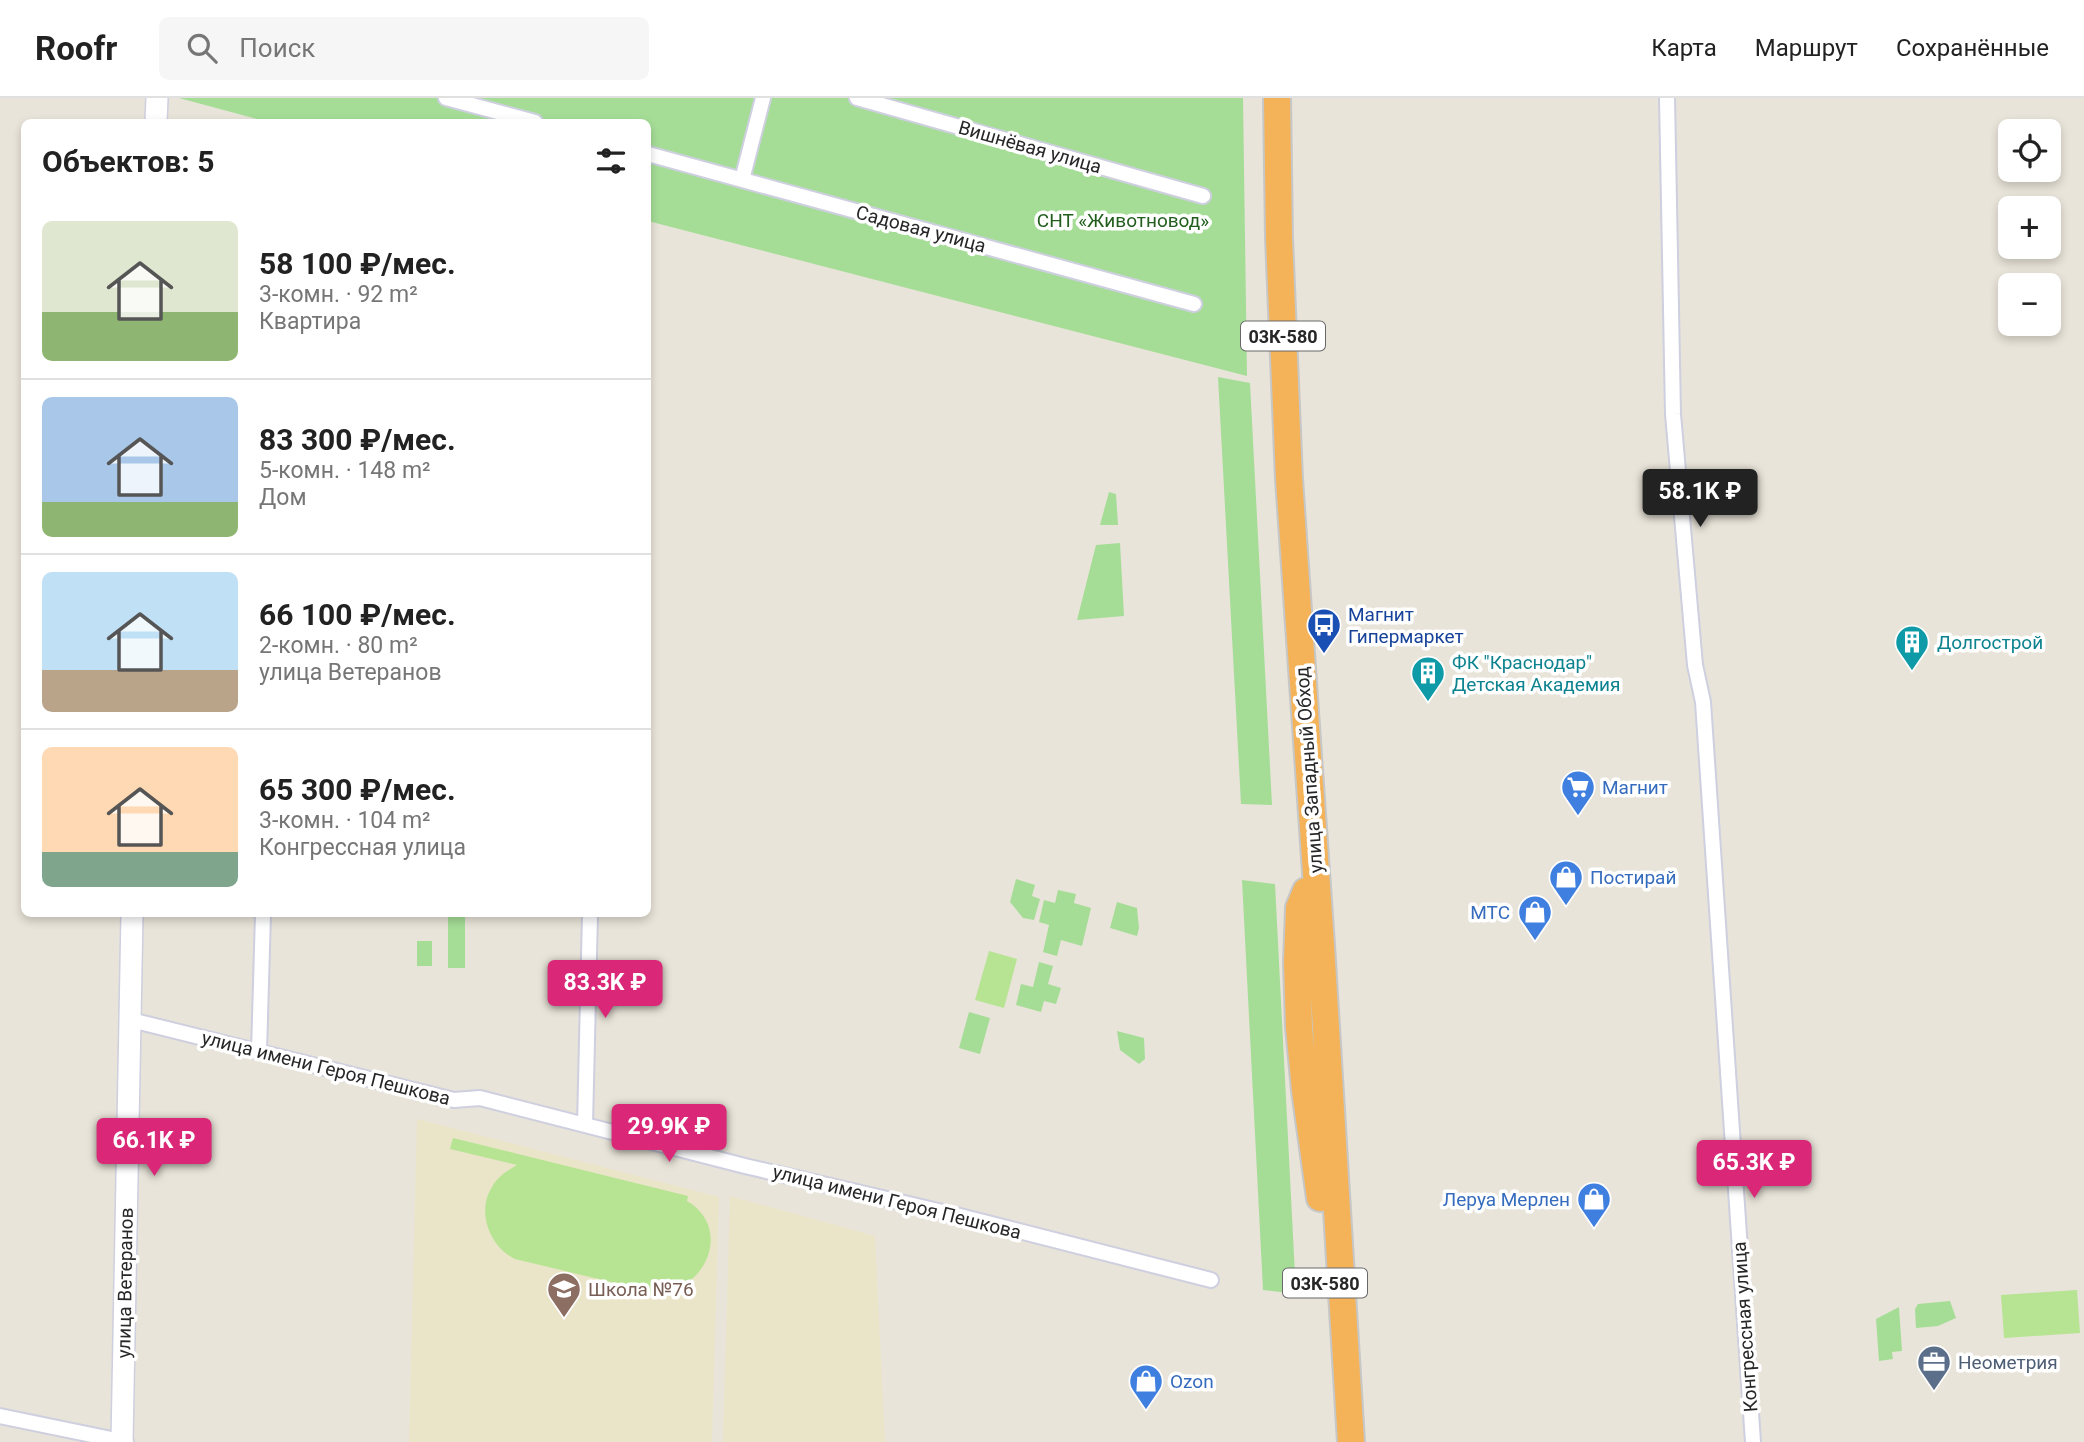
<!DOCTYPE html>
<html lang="ru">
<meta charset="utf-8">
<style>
:root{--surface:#fff;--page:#f6f6f6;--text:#222;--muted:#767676;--line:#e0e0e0;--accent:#db2777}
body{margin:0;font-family:Roboto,sans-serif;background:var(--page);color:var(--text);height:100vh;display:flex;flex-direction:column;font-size:26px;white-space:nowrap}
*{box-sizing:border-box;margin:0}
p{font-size:23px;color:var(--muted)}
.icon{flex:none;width:38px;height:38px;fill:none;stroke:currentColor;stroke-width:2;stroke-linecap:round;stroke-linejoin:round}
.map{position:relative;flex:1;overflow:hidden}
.side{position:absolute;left:21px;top:21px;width:630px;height:798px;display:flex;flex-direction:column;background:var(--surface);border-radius:10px;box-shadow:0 4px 10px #0003}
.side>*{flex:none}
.fabs{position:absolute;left:1998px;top:21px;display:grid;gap:14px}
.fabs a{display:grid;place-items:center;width:63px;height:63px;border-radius:10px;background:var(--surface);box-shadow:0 4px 10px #0003;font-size:35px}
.price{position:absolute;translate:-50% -60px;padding:0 16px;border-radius:7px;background:var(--accent);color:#fff;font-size:23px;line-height:46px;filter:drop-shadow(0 2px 4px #0008)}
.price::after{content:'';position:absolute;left:50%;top:42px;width:21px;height:16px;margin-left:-10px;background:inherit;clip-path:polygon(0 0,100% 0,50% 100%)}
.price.current{background:#222;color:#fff}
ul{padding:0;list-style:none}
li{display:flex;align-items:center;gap:21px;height:175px;padding:0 21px}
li+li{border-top:2px solid var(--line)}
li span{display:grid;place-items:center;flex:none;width:196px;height:140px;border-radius:10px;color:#555}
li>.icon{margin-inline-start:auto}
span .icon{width:84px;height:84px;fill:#fffc;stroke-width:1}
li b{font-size:30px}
h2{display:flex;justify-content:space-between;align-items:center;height:84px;padding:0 21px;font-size:30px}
header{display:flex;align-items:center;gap:42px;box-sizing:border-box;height:98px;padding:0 35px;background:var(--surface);border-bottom:2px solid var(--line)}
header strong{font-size:33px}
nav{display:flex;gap:38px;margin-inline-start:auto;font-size:24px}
.search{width:490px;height:63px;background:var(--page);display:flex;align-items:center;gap:18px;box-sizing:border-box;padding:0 24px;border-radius:10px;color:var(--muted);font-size:26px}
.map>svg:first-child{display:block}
.education{fill:#eae4c8}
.green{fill:#a5dd97}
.pitch{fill:#b6e493}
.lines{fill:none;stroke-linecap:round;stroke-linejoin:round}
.street-casing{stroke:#cecfdf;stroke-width:18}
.secondary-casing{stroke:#cecfdf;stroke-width:24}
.highway-casing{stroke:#c7c7c7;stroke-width:30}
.street{stroke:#fff;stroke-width:14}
.secondary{stroke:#fff;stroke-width:21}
.highway{stroke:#f4b358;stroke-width:26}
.labels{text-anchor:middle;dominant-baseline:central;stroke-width:7;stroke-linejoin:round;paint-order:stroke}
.shield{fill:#fff;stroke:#686868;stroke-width:2}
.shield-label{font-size:18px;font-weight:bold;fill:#272727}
.street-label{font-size:19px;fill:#272727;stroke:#fff}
.park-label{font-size:19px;fill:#215e1d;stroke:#fff}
.transit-label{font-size:19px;fill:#164399;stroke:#fff;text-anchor:start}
.culture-label{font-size:19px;fill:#0d838f;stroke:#fff;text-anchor:start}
.shop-label{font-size:19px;fill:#366cbe;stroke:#fff;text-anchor:start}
.education-label{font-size:19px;fill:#785e54;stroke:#fff;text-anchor:start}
.service-label{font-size:19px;fill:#4e5e75;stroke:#fff;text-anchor:start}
</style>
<header>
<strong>Roofr</strong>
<div class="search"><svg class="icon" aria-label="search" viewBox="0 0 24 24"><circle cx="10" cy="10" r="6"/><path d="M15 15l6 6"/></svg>Поиск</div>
<nav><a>Карта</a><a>Маршрут</a><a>Сохранённые</a></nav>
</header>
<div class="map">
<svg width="2084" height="1344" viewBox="0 0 2084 1344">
<rect width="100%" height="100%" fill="#e9e4d9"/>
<path class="education" d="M417 1021 719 1099 712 1344H409Z
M730 1098 875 1138 885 1344H723Z"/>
<path class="green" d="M179 0H1243L1247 278 648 123V24H268Z
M1218 279 1250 285 1272 707 1241 706Z
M1109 394 1116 396 1118 427H1100Z
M1120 445 1124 518 1077 522 1096 447Z
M1016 781 1035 787 1032 798 1040 801 1034 822 1023 820 1010 804Z
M1242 782 1275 786 1296 1196 1263 1192Z
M1058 792 1076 796 1074 805 1091 810 1082 848 1061 842 1057 858 1043 854 1049 827 1039 824 1044 802 1055 805Z
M1117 804 1137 810 1139 830 1137 838 1110 830Z
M448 819H465V870H448Z
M417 843H432V868H417Z
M1039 864 1053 868 1048 886 1061 890 1056 906 1044 903 1041 914 1016 907 1021 886 1033 889Z
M969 914 990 920 980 956 959 950Z
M1117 933 1144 940 1145 961 1139 966 1120 952Z
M1950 1203 1956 1220 1938 1228 1916 1230 1915 1211 1918 1206Z
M1899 1209 1902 1253 1892 1254 1893 1261 1879 1263 1876 1221Z"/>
<path class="pitch" d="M989 853 1017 861 1004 910 975 902Z
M453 1040 688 1098 687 1103C733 1130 706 1193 657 1195L515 1161C490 1149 476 1114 492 1089 498 1078 507 1073 517 1067L450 1051Z
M2077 1192 2080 1235 2004 1240 2001 1197Z"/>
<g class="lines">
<g class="street-casing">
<path id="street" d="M446 0 535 24
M857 0 1203 98
M1667 0 1673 316 1695 567 1703 604 1753 1344
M648 56 1194 206
M742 82 763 0
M135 923 454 1002 480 1000 745 1068 960 1118 1211 1182
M259 954 263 816
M585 1027 590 816
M0 1318 126 1344"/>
</g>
<g class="secondary-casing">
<path id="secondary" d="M156 24 157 0
M122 1344 132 816"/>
</g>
<g class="highway-casing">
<path id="highway" d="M1277 0 1279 140 1289 381 1321 847 1351 1344
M1306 793 1299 810 1297 864 1299 929 1305 992 1320 1100"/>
</g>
<use href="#street" class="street"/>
<use href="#secondary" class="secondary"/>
<use href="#highway" class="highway"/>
</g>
<defs>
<g id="bus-pin" transform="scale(1.75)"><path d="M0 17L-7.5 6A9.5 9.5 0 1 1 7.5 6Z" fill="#1a4fb4" stroke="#fff"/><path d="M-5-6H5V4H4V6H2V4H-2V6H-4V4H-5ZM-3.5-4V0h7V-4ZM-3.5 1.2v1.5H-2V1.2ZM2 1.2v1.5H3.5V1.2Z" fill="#fff"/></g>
<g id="building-pin" transform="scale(1.75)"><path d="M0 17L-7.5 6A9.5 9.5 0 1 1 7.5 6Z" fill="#0f9aa8" stroke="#fff"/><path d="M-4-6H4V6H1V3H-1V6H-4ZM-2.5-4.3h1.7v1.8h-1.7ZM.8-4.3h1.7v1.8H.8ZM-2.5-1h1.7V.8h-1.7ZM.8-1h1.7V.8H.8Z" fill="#fff"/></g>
<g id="supermarket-pin" transform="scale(1.75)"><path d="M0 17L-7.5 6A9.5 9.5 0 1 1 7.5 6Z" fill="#3f7fe0" stroke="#fff"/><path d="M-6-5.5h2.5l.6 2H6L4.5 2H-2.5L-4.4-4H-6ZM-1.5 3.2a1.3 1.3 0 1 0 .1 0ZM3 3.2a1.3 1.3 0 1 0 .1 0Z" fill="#fff"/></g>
<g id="shop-pin" transform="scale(1.75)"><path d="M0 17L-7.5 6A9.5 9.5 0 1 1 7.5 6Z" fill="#3f7fe0" stroke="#fff"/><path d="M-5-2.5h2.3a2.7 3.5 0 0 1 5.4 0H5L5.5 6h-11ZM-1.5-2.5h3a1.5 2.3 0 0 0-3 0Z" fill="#fff"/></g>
<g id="school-pin" transform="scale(1.75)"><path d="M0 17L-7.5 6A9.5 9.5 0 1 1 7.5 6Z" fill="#8d6e63" stroke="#fff"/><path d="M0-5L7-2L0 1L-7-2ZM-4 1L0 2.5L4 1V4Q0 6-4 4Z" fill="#fff"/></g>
<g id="office-pin" transform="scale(1.75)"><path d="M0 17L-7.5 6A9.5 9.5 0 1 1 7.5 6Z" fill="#5c6f8a" stroke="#fff"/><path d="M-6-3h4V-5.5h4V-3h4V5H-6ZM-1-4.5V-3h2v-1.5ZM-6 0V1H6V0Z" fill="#fff"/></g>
</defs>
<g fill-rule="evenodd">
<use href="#bus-pin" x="1324" y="527"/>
<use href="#building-pin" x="1912" y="544"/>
<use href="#building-pin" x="1428" y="575"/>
<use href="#supermarket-pin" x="1578" y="689"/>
<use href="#shop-pin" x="1566" y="779"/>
<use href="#shop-pin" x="1535" y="814"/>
<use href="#shop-pin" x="1594" y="1101"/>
<use href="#school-pin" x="564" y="1191"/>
<use href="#office-pin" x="1934" y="1264"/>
<use href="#shop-pin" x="1146" y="1283"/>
</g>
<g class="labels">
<g class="shield">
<rect x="1241" y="223.5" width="84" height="29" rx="5"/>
<rect x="1283" y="1170.5" width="84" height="29" rx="5"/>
</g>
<g class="shield-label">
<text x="1283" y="238">03К-580</text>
<text x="1325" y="1185">03К-580</text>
</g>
<g class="street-label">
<text transform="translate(1030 49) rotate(16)">Вишнёвая улица</text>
<text transform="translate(921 131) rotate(15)">Садовая улица</text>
<text transform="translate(1309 672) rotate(-94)">улица Западный Обход</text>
<text transform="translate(326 970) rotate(14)">улица имени Героя Пешкова</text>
<text transform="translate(897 1104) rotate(14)">улица имени Героя Пешкова</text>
<text transform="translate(125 1185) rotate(-89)">улица Ветеранов</text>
<text transform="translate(1745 1229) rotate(-94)">Конгрессная улица</text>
</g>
<g class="park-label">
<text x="1123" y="122">СНТ «Животновод»</text>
</g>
<g class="transit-label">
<text x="1348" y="516">Магнит<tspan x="1348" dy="22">Гипермаркет</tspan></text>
</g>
<g class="culture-label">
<text x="1937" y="544">Долгострой</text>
<text x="1452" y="564">ФК "Краснодар"<tspan x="1452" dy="22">Детская Академия</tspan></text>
</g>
<g class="shop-label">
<text x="1602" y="689">Магнит</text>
<text x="1590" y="779">Постирай</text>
<text x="1510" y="814" text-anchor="end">МТС</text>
<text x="1570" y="1101" text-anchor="end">Леруа Мерлен</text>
<text x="1170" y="1283">Ozon</text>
</g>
<g class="education-label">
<text x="588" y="1191">Школа №76</text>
</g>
<g class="service-label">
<text x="1958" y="1264">Неометрия</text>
</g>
</g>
</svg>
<div class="fabs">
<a><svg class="icon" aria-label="locate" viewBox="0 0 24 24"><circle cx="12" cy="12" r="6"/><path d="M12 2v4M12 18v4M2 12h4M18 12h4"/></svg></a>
<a>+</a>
<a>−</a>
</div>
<b class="price current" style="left:1700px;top:431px">58.1K ₽</b>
<b class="price" style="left:605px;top:922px">83.3K ₽</b>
<b class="price" style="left:669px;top:1066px">29.9K ₽</b>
<b class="price" style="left:154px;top:1080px">66.1K ₽</b>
<b class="price" style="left:1754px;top:1102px">65.3K ₽</b>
<section class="side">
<h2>Объектов: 5<svg class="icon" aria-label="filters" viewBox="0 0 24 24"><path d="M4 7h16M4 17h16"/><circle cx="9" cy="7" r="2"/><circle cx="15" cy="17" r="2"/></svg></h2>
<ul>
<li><span style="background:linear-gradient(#dfe7d0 65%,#8fb573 0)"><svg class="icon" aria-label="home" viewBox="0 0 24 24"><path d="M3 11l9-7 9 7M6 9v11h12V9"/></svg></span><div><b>58 100 ₽/мес.</b><p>3-комн. · 92 m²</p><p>Квартира</p></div></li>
<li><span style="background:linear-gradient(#a9c7e8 75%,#8fb573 0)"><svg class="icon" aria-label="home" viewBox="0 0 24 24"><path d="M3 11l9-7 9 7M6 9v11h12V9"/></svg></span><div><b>83 300 ₽/мес.</b><p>5-комн. · 148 m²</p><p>Дом</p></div></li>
<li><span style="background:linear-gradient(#bfe0f5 70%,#b9a48a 0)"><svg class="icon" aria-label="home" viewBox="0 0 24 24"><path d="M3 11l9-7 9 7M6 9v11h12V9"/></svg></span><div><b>66 100 ₽/мес.</b><p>2-комн. · 80 m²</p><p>улица Ветеранов</p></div></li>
<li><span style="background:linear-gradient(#ffd9b3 75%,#7fa58c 0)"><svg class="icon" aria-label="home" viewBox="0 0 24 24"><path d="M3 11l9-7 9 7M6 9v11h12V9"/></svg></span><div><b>65 300 ₽/мес.</b><p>3-комн. · 104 m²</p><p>Конгрессная улица</p></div></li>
</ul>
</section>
</div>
